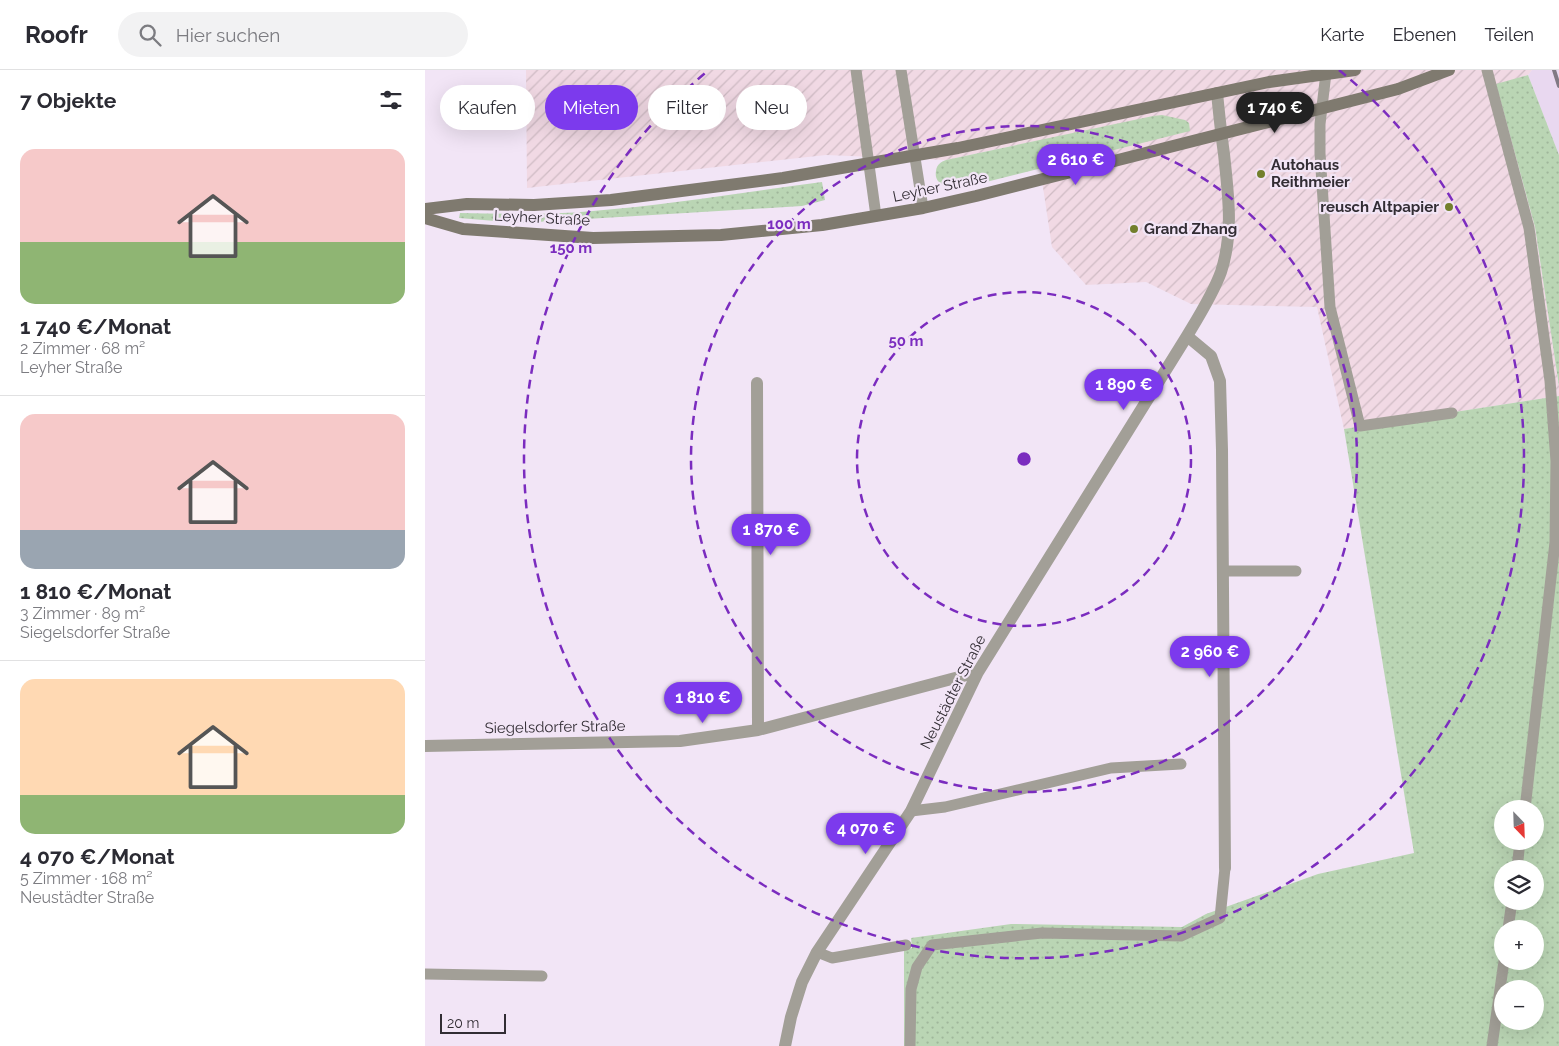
<!DOCTYPE html>
<html lang="de">
<meta charset="utf-8">
<style>
:root{--surface:#fff;--page:#f2f2f3;--text:#2b2b33;--muted:#7c7c81;--line:#e1e1e2;--accent:#7c3aed}
body{margin:0;font-family:Raleway,sans-serif;background:var(--page);color:var(--text);height:100vh;display:flex;flex-direction:column;font-size:19px;white-space:nowrap}
*{box-sizing:border-box;margin:0}
p{font-size:16px;color:var(--muted)}
.icon{flex:none;width:28px;height:28px;fill:none;stroke:currentColor;stroke-width:2;stroke-linecap:round;stroke-linejoin:round}
.map{position:relative;flex:1;overflow:hidden}
.sheet{display:flex;flex-direction:column;background:var(--surface);width:425px}
.sheet>*{flex:none}
.hud{position:absolute;left:15px;top:15px;width:475px;height:45px;display:flex;gap:10px}
.needle{width:32px;rotate:157deg}
.tools{position:absolute;left:1069px;top:730px;display:grid;gap:10px}
.tools a{display:grid;place-items:center;width:50px;height:50px;border-radius:50%;background:var(--surface);box-shadow:0 5px 20px #0002;font-size:25px}
.scale{position:absolute;left:15px;bottom:12px;width:66px;box-sizing:border-box;padding-left:5px;border:2px solid #322d34;border-top:0;font-size:14px;line-height:18px;white-space:nowrap;color:#322d34;-webkit-text-stroke:4px #f2e5f6;paint-order:stroke}
.price{position:absolute;translate:-50% -42px;padding:0 11px;border-radius:18px;background:var(--accent);color:#fff;font-size:16px;line-height:32px;filter:drop-shadow(0 1px 2px #0008)}
.price::after{content:'';position:absolute;left:50%;top:30px;width:15px;height:11px;margin-left:-8px;background:inherit;clip-path:polygon(0 0,100% 0,50% 100%)}
.price.on{background:#222;color:#fff}
ul{padding:0;list-style:none}
li{display:grid;align-content:center;gap:10px;height:265px;padding:0 20px}
li+li{border-top:1px solid var(--line)}
li span{display:grid;place-items:center;height:155px;border-radius:15px;color:#555}
li>.icon{margin-inline-start:auto}
span .icon{width:90px;height:90px;fill:#fffc;stroke-width:1}
li b{font-size:21px}
h2{display:flex;justify-content:space-between;align-items:center;height:60px;padding:0 20px;font-size:21px}
.tag{padding:0 18px;border-radius:22px;background:var(--surface);box-shadow:0 5px 20px #0002;font-size:18px;line-height:45px}
.tag.on{background:var(--accent);color:#fff}
header{display:flex;align-items:center;gap:30px;box-sizing:border-box;height:70px;padding:0 25px;background:var(--surface);border-bottom:1px solid var(--line)}
header strong{font-size:24px}
nav{display:flex;gap:28px;margin-inline-start:auto;font-size:18px}
.search{width:350px;height:45px;background:var(--page);display:flex;align-items:center;gap:12px;box-sizing:border-box;padding:0 18px;border-radius:28px;color:var(--muted);font-size:19px}
main{display:flex;flex:1;min-height:0}
.map>svg:first-child{display:block}
.built{fill:#e9d8f0}
.industrial{fill:url(#industrial-furrows)}
.grass{fill:url(#grass-dots);fill-rule:evenodd}
.lines{fill:none;stroke-linecap:round;stroke-linejoin:round}
.service{stroke:#a29f97;stroke-width:11}
.minor{stroke:#a29f97;stroke-width:12}
.secondary{stroke:#7f7a6f;stroke-width:12}
.rail{stroke:#817984;stroke-width:4}
.ring{fill:none;stroke:#7b2cbf;stroke-width:2.5;stroke-dasharray:9 6}
.poi-dot{fill:#727f2c;stroke:#f2e5f6;stroke-width:2}
.labels{text-anchor:middle;dominant-baseline:central;stroke-width:4.5;stroke-linejoin:round;paint-order:stroke}
.poi-label{font-size:15px;font-weight:bold;fill:#322d34;stroke:#f2e5f6;text-anchor:start}
.street-label{font-size:15px;fill:#322d34;stroke:#f2e5f6}
.centre{fill:#7b2cbf;stroke:#f2e5f6;stroke-width:2.5}
.ring-label{font-size:15px;text-anchor:middle;font-weight:bold;fill:#7b2cbf;stroke:#f2e5f6;stroke-width:4.5;stroke-linejoin:round;paint-order:stroke}
</style>
<header>
<strong>Roofr</strong>
<div class="search"><svg class="icon" aria-label="search" viewBox="0 0 24 24"><circle cx="10" cy="10" r="6"/><path d="M15 15l6 6"/></svg>Hier suchen</div>
<nav><a>Karte</a><a>Ebenen</a><a>Teilen</a></nav>
</header>
<main>
<section class="sheet">
<h2>7 Objekte<svg class="icon" aria-label="filters" viewBox="0 0 24 24"><path d="M4 7h16M4 17h16"/><circle cx="9" cy="7" r="2"/><circle cx="15" cy="17" r="2"/></svg></h2>
<ul>
<li><span style="background:linear-gradient(#f6c9c9 60%,#8fb573 0)"><svg class="icon" aria-label="home" viewBox="0 0 24 24"><path d="M3 11l9-7 9 7M6 9v11h12V9"/></svg></span><div><b>1 740 €/Monat</b><p>2 Zimmer · 68 m²</p><p>Leyher Straße</p></div></li>
<li><span style="background:linear-gradient(#f6c9c9 75%,#9aa5b1 0)"><svg class="icon" aria-label="home" viewBox="0 0 24 24"><path d="M3 11l9-7 9 7M6 9v11h12V9"/></svg></span><div><b>1 810 €/Monat</b><p>3 Zimmer · 89 m²</p><p>Siegelsdorfer Straße</p></div></li>
<li><span style="background:linear-gradient(#ffd9b3 75%,#8fb573 0)"><svg class="icon" aria-label="home" viewBox="0 0 24 24"><path d="M3 11l9-7 9 7M6 9v11h12V9"/></svg></span><div><b>4 070 €/Monat</b><p>5 Zimmer · 168 m²</p><p>Neustädter Straße</p></div></li>
</ul>
</section>
<div class="map">
<svg width="1134" height="976" viewBox="0 0 1134 976">
<defs>
<pattern id="industrial-furrows" width="10" height="10" patternUnits="userSpaceOnUse" patternTransform="scale(1.25)"><rect width="10" height="10" fill="#f1d9e4"/><path d="M-1 1l2-2M0 10L10 0M9 11l2-2" fill="none" stroke="#cfbbc4"/></pattern>
<pattern id="grass-dots" width="8" height="8" patternUnits="userSpaceOnUse" patternTransform="scale(1.25)"><rect width="8" height="8" fill="#bad5b4"/><path d="M2 2h.1M6 6h.1" fill="none" stroke="#a0b79b" stroke-width="1.8" stroke-linecap="round"/></pattern>
</defs>
<rect width="100%" height="100%" fill="#f2e5f6"/>
<path class="built" d="M1107 0H1134V85L1103 5Z"/>
<path class="industrial" d="M101 0H1107L1103 5 1071 15 1110 157 1134 316V326L919 359 892 237 766 234 721 212 661 215 627 177 611 71 521 90 401 85 102 118Z"/>
<path class="grass" d="M1103 5 1134 85V316L1110 157 1071 14Z
M737 45 760 50 764 53 765 61 545 116C533 116 508 120 511 101 512 94 516 92 521 90L728 46Z
M397 112 400 130 377 136 95 153 34 148 35 143C79 144 123 145 168 141 244 135 321 122 397 112Z
M1134 326V976H479V880L487 878 486 868 586 854 757 857 781 844 893 804 989 783 919 359ZM1078 739H1110V771H1078ZM1078 799H1110V831H1078ZM1078 859H1110V891H1078ZM1078 919H1110V951H1078Z"/>
<g class="lines">
<path class="service" d="M431 0 451 146
M476 0 498 138
M1062 0 1104 158 1125 311 1131 391 1130 472 1100 739
M901 3 895 54V83L905 237 935 356 1027 343
M798 501H871
M486 741 520 737 686 698 756 694
M1092 799 1095 771
M1083 859 1087 831
M392 882 407 888 481 875
M0 904 117 906
M485 976 486 919 492 897 507 875 617 863 756 866 795 848 800 798
M1067 976 1079 891"/>
<path class="minor" d="M762 266 786 286 795 311 797 380 800 798
M332 313 333 660
M0 676 255 671 333 660 553 602
M360 976 366 947 377 912 392 882 486 741 553 602 762 266C774 246 788 224 796 202 809 162 803 124 799 84 796 63 794 43 792 23"/>
<path class="secondary" d="M0 139 42 134 109 135 186 130 358 108 533 78 844 12 930 0
M0 148 38 159 168 168 296 165 397 155 498 138 551 126 973 19 1024 0"/>
<path class="rail" d="M1129 0 1134 16"/>
</g>
<g class="ring">
<circle cx="599" cy="389" r="167"/>
<circle cx="599" cy="389" r="333"/>
<path d="M914 0A500 500 0 1 1 284 0"/>
</g>
<g class="poi-dot">
<circle cx="836" cy="104" r="5"/>
<circle cx="1024" cy="137" r="5"/>
<circle cx="709" cy="159" r="5"/>
</g>
<g class="labels">
<g class="poi-label">
<text x="846" y="95">Autohaus<tspan x="846" dy="17">Reithmeier</tspan></text>
<text x="1014" y="137" text-anchor="end">reusch Altpapier</text>
<text x="719" y="159">Grand Zhang</text>
</g>
<g class="street-label">
<text transform="translate(515 117) rotate(-12)">Leyher Straße</text>
<text transform="translate(117 148) rotate(3)">Leyher Straße</text>
<text transform="translate(528 622) rotate(-63)">Neustädter Straße</text>
<text transform="translate(130 657) rotate(-1)">Siegelsdorfer Straße</text>
</g>
</g>
<circle cx="599" cy="389" r="8" class="centre"/>
<g class="ring-label">
<text x="364" y="159">100 m</text>
<text x="146" y="183">150 m</text>
<text x="481" y="276">50 m</text>
</g>
</svg>
<div class="tools">
<a><svg class="needle" viewBox="-14 -14 28 28"><path d="M0-13l5 13h-10z" fill="#e53935"/><path d="M0 13l5-13h-10z" fill="#7c7c81"/></svg></a>
<a><svg class="icon" aria-label="layers" viewBox="0 0 24 24"><path d="M12 4l9 5-9 5-9-5zM3 14l9 5 9-5"/></svg></a>
<a>+</a>
<a>−</a>
</div>
<div class="scale">20 m</div>
<b class="price on" style="left:850px;top:64px">1 740 €</b>
<b class="price" style="left:651px;top:116px">2 610 €</b>
<b class="price" style="left:699px;top:341px">1 890 €</b>
<b class="price" style="left:346px;top:486px">1 870 €</b>
<b class="price" style="left:785px;top:608px">2 960 €</b>
<b class="price" style="left:278px;top:654px">1 810 €</b>
<b class="price" style="left:441px;top:785px">4 070 €</b>
<div class="hud">
<a class="tag">Kaufen</a>
<a class="tag on">Mieten</a>
<a class="tag">Filter</a>
<a class="tag">Neu</a>
</div>
</div>
</main>
